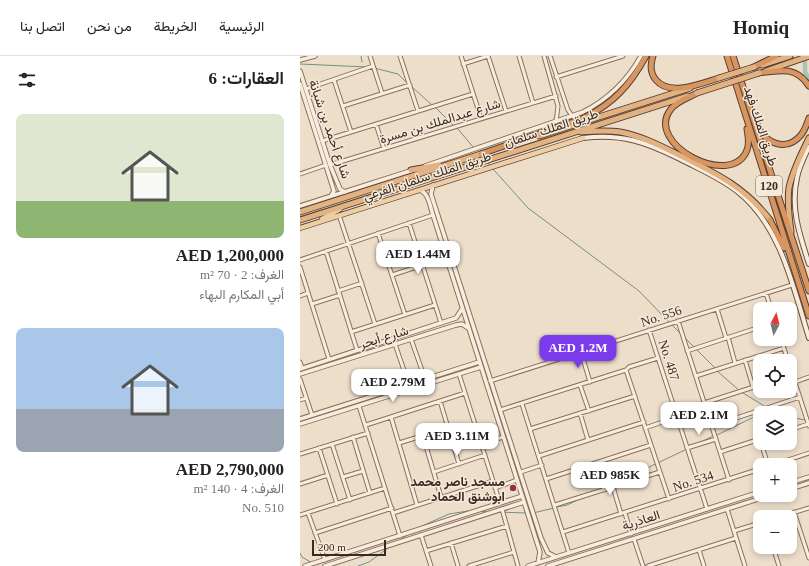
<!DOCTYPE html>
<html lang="ar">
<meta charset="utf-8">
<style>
:root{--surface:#fff;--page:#f2f2f2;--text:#222;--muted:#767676;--line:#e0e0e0;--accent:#7c3aed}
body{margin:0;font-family:"Times New Roman",Vazirmatn,serif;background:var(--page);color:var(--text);direction:rtl;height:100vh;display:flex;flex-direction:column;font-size:15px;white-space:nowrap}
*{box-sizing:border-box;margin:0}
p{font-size:13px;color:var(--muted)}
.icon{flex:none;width:22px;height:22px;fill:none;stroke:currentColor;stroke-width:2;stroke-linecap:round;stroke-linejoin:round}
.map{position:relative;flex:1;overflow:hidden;direction:ltr}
.sheet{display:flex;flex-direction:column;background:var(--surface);width:300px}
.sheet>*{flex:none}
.needle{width:26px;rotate:7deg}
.fabs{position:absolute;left:453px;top:246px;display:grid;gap:8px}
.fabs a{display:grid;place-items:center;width:44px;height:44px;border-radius:8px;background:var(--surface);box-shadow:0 2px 6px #0003;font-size:20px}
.scale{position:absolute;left:12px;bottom:10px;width:74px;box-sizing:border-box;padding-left:4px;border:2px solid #3a2b22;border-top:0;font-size:11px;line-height:14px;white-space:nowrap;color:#3a2b22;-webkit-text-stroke:3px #f5e9d9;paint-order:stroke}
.price{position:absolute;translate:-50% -34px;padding:0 9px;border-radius:8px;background:#fff;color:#222;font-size:13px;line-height:26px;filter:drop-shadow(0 1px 2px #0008)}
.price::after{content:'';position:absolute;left:50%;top:24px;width:12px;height:9px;margin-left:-6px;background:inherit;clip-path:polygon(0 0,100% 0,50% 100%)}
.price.active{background:var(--accent);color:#fff}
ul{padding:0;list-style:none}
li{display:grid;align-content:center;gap:8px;height:212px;padding:0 16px}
li span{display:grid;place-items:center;height:124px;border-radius:8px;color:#555}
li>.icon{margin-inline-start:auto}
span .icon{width:72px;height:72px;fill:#fffc;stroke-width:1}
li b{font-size:17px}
h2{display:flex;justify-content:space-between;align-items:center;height:48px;padding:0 16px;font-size:17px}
header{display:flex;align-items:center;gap:24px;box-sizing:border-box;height:56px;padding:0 20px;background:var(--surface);border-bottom:1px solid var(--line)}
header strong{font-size:19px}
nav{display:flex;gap:22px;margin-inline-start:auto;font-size:14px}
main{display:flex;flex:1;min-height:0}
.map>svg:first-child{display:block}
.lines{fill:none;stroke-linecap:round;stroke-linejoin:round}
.stream{stroke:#719085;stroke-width:1}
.river{stroke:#aac2b8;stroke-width:4.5}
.minor-casing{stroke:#89705f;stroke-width:5}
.tertiary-casing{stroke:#89705f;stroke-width:5.5}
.secondary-casing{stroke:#6b5242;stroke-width:6}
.primary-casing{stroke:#573f32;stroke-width:6}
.trunk-casing{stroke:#573f32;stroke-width:7}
.motorway-casing{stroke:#573f32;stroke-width:7}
.minor{stroke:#f8eddd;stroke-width:3}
.tertiary{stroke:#f8eddd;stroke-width:3.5}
.secondary{stroke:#f8eddd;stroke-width:4}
.primary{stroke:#edcea5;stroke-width:4.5}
.trunk{stroke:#e2b282;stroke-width:5}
.motorway{stroke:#d79560;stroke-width:5}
.trunk-bridge-casing{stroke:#573f32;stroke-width:7;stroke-linecap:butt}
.trunk-bridge{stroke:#e2b282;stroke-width:5}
.poi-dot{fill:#95323e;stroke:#f5e9d9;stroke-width:1.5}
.labels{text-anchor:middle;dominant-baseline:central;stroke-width:3;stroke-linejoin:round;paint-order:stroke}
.shield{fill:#f5e9d9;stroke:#726459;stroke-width:1}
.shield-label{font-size:12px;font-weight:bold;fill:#3a2b22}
.street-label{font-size:13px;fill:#3a2b22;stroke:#f5e9d9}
.poi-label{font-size:13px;font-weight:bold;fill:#3a2b22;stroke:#f5e9d9;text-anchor:end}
</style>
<header>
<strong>Homiq</strong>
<nav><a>الرئيسية</a><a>الخريطة</a><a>من نحن</a><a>اتصل بنا</a></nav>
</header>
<main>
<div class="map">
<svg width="509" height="510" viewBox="0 0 509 510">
<rect width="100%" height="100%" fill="#eddeca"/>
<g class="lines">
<path class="stream" d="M61 0 62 6
M0 8 67 11
M74 12 98 18 107 27
M111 30 132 49
M135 51 154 70
M157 72 174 92
M182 101 183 102
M188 107 190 109
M193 113 228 152 339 235 370 267
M372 269 381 278
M385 282 394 291
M396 293 415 312
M417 315 440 335
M443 337 466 351
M470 353 481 357
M463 357 471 353
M490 361 505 364
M417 379 460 358
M401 386 413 380
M305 432 387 393
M257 451 267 449 284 441
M180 455 188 456
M197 456 226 457
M229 458 254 452
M122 470 149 458 168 455
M99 485 107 479
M0 497 2 501 12 507
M58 510 69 506 91 490"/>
<path class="river" d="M505 6V16L509 23"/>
<g class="minor-casing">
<path id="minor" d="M70 0 82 37
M100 0 118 55
M161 0 181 62
M188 0 206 55
M219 0 233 47
M244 0 258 50 256 66
M250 0 268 54 273 61
M163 8 188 0
M256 21 323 0
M34 24 51 76
M6 33 73 10
M43 50 110 29
M76 68 84 93
M22 85 173 38
M30 109 256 40
M0 118 26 109
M39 159 75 268
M109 167 141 267
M78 177 105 259
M26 195 57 294
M0 204 133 159
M0 211 29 303
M92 219 123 209
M38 235 62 227
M466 237 471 253
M0 240 8 237
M12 248 40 239
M417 253 426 282
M378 265 429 424
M349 274 407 453
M51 276 135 249
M428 281 435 307
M111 283 125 323
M481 283 488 305
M95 288 109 329
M387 295 460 271
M281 296 290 326
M445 304 453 331
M0 306 2 312
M490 311 509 370
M326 314 369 443
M159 318 200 447
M396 320 484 292
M0 323 12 359
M190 325 492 229
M495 326 509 321
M280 329 289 355
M0 344 6 342
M140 345 159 408
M404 347 460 329
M222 348 269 497
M59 350 100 480
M200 354 326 314 329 311 358 302
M280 357 288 384
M91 361 117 449
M66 369 165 337
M412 370 500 341
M345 372 377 361
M230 373 335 340
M490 374 508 368
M123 380 141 441
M53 381 70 437
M99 387 148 372
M461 387 468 409
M32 388 50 444
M181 388 203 381
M19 392 37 448
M387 392 416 383
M420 396 460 383
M0 398 68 377
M239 400 344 366
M295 407 304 434
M473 409 509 397
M134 416 185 399
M221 416 242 409
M43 421 63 415
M246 423 351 389
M0 428 28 419
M313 431 321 458
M195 432 217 424
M255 449 360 416
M202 453 218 510
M427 453 445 510
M494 456 509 502
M8 457 25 504
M93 457 193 425
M325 457 331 478
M0 459 85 432
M479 461 509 452
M434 475 460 467
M263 476 460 413
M15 477 92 452
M121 479 131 510
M334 483 343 510
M151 487 158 510
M473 491 479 510
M399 494 404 510
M126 495 207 470
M169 510 214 496
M348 510 436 482"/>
</g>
<g class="tertiary-casing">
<path id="tertiary" d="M0 4 15 0
M0 15 30 109 40 133 45 136
M0 28 34 135 31 140
M125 110 283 56C309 43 327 25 341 0
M133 129 131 138 241 482 248 497 256 501
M119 134C129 136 130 151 133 159L240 496 238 507
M0 150 113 114
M0 313 156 262 162 253
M0 318 156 269 162 268 168 272
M0 363 179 306
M0 368 181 311
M490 427 509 421
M490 433 509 427
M5 510 222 440
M25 510 224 446
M228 510 460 436
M248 510 471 439"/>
</g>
<g class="secondary-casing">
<path id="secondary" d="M283 82C321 77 346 86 380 103 399 113 421 122 438 136 481 170 493 231 509 282
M509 91C504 101 499 111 497 122 490 152 500 180 509 208"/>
</g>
<g class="primary-casing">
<path id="primary" d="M22 163 40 153
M0 172 283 82"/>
</g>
<g class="trunk-casing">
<path id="trunk" d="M462 9 490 0
M466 15 509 0
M281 76C294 75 307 74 320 76 341 80 359 89 377 98 415 117 444 130 470 164
M239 80 390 32
M111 114 139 109
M0 156 184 97
M0 164 388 40
M491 176C489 161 487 146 489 132 492 116 502 96 509 82"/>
</g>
<g class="motorway-casing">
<path id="motorway" d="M353 0C350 9 350 17 356 24 370 41 402 27 419 22
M427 0 509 260
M433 0 509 235
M454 11 476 0
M459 17C480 14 496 10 509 30
M397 37C388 42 377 45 371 53 343 88 432 134 447 94 450 87 448 80 447 73
M457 68C464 87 486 97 501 79 505 74 507 68 509 62
M181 98 284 62C314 47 330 29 346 0
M470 164 484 192"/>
</g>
<use href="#minor" class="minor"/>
<use href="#tertiary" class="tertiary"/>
<use href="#secondary" class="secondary"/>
<use href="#primary" class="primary"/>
<use href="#trunk" class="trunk"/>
<use href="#motorway" class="motorway"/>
<g class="trunk-bridge-casing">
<path id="trunk-bridge" d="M419 22 454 11
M397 37 459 17"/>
</g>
<use href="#trunk-bridge" class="trunk-bridge"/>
</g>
<circle class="poi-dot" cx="213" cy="432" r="4"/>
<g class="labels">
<rect class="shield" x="456" y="120" width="26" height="20" rx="3"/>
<g class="shield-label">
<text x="469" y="130">120</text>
</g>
<g class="street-label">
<text transform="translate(140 65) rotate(-17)">شارع عبدالملك بن مسرة</text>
<text transform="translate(461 70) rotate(72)">طريق الملك فهد</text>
<text transform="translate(251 72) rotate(-18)">طريق الملك سلمان</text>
<text transform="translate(30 73) rotate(71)">شارع أحمد بن شبانة</text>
<text transform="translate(127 120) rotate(-18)">طريق الملك سلمان الفرعي</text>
<text transform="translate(361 260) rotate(-18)">No. 556</text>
<text transform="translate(84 281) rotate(-17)">شارع أبحر</text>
<text transform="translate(369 304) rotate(72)">No. 487</text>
<text transform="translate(393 425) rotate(-18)">No. 534</text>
<text transform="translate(341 464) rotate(-18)">العاذرية</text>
</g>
<g class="poi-label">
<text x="205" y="425">مسجد ناصر محمد<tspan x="205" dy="15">ابوشنق الحماد</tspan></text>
</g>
</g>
</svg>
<div class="fabs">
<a><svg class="needle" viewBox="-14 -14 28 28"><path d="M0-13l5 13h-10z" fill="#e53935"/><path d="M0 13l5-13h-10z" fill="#767676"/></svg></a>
<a><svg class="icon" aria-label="locate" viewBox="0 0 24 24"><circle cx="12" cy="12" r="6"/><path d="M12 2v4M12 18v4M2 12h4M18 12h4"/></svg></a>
<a><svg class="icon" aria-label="layers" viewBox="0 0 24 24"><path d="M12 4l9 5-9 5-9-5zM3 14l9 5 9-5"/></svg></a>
<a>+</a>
<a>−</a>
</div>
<div class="scale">200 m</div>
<b class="price" style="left:118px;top:219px">AED 1.44M</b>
<b class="price active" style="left:278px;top:313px">AED 1.2M</b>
<b class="price" style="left:93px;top:347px">AED 2.79M</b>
<b class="price" style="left:399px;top:380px">AED 2.1M</b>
<b class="price" style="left:157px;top:401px">AED 3.11M</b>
<b class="price" style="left:310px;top:440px">AED 985K</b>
</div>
<section class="sheet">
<h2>العقارات: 6<svg class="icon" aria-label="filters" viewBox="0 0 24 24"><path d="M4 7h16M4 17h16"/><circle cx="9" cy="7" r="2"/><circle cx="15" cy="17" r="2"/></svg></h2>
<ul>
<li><span style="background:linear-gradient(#dfe7d0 70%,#8fb573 0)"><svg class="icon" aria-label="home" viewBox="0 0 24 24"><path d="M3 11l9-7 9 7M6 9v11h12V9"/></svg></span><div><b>AED 1,200,000</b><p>الغرف: 2 · 70 m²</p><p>أبي المكارم البهاء</p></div></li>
<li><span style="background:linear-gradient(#a9c7e8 65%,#9aa5b1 0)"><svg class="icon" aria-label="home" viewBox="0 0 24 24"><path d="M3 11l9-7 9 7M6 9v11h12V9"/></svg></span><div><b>AED 2,790,000</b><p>الغرف: 4 · 140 m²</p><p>No. 510</p></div></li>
</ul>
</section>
</main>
